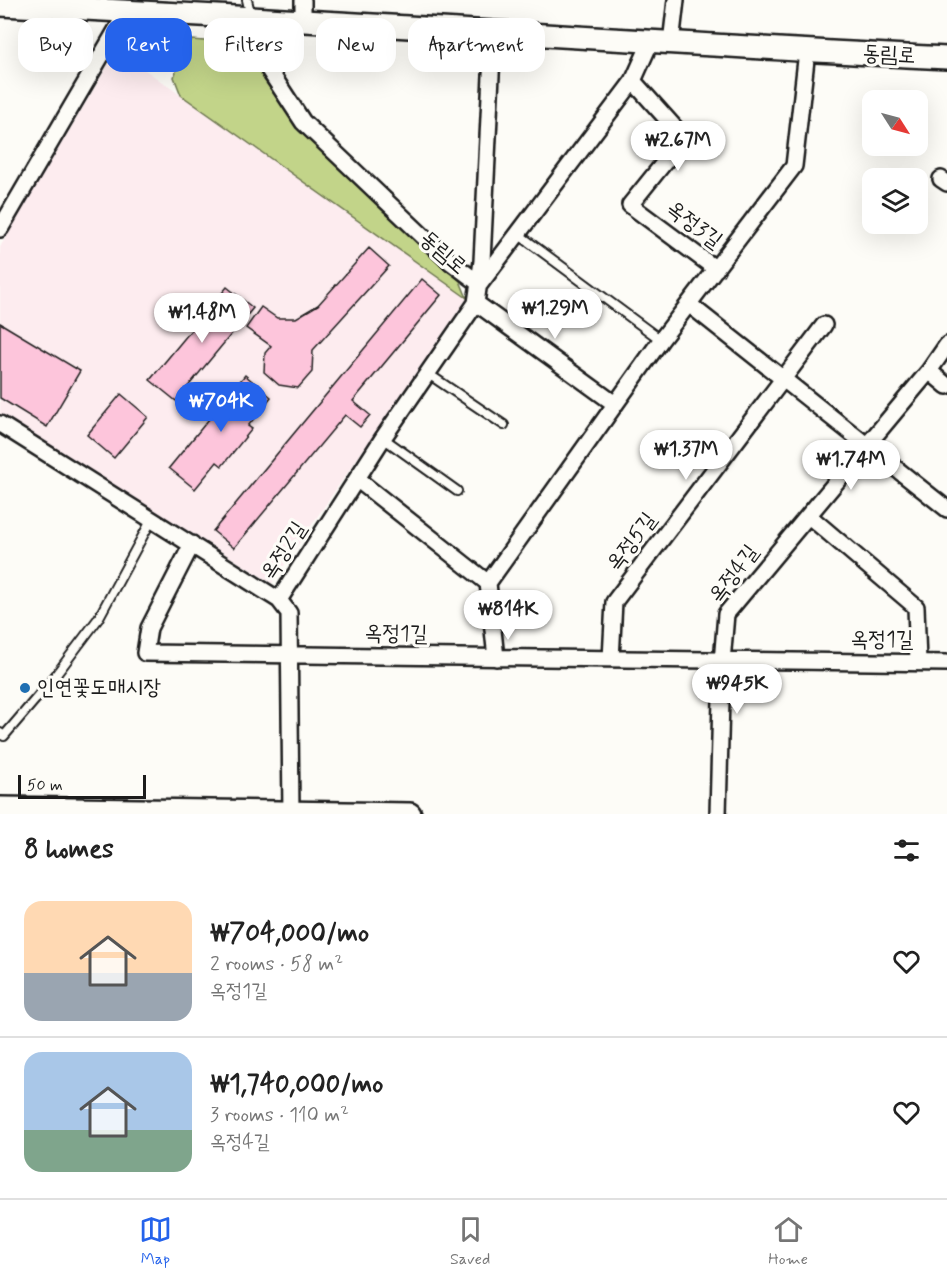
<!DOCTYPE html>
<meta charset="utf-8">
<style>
:root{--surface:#fff;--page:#f2f2f2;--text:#222;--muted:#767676;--line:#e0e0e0;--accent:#2563eb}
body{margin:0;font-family:Mynerve,"Poor Story",sans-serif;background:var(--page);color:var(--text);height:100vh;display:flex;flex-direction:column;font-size:22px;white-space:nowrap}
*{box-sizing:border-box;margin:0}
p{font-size:20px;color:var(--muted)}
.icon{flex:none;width:33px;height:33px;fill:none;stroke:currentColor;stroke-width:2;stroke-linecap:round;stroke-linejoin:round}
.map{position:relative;height:814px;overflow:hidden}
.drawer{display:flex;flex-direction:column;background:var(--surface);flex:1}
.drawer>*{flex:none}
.banner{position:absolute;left:18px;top:18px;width:600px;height:54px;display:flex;gap:12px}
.needle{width:39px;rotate:126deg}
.buttons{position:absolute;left:862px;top:90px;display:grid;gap:12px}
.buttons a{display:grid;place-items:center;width:66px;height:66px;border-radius:12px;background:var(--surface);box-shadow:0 6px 24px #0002;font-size:30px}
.scale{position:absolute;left:18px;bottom:15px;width:128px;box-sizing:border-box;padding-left:6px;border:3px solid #1c1c1c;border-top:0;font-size:16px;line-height:21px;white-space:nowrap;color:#1c1c1c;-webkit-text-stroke:4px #fdfcf7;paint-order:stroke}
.price{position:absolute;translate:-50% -51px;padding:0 14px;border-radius:21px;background:#fff;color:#222;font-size:20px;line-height:39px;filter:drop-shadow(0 2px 3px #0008)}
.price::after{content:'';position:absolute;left:50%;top:36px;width:18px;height:14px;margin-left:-9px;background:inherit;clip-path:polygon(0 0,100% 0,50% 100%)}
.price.current{background:var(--accent);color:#fff}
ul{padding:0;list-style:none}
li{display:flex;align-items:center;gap:18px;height:150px;padding:0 24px}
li+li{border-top:2px solid var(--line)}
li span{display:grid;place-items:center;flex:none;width:168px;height:120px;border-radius:18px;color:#555}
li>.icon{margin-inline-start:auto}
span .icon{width:72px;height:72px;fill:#fffc;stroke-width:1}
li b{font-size:26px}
h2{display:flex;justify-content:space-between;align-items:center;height:72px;padding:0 24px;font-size:26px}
.pill{padding:0 21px;border-radius:18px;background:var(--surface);box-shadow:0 6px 24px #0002;font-size:21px;line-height:54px}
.pill.current{background:var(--accent);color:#fff}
.tabs{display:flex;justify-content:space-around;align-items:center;height:84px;border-top:2px solid var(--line);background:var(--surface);font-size:16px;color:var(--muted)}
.tabs a{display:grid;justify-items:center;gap:3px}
.tabs .current{color:var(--accent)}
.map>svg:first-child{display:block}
.built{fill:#fdecef}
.green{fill:#c2d489;stroke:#6f7852;stroke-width:1.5}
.building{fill:#fdc5db;stroke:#1c1c1c;stroke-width:1.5}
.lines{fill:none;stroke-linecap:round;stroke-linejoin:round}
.lane-casing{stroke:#1c1c1c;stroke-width:12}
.street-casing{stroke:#1c1c1c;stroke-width:20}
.secondary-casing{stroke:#1c1c1c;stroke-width:26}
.lane{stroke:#fdfcf7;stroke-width:8}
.street{stroke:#fdfcf7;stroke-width:15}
.secondary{stroke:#fdfcf7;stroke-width:21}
.poi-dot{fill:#1f6fb2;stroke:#fdfcf7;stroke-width:2}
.labels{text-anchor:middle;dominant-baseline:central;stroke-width:6;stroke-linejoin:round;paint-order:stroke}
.street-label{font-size:22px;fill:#1c1c1c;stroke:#fdfcf7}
.poi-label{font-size:22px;fill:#1c1c1c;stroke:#fdfcf7;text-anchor:start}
</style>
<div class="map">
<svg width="947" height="814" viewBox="0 0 947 814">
<rect width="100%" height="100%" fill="#fdfcf7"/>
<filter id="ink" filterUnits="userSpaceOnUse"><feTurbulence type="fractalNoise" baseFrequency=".0167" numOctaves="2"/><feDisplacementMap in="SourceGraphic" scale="12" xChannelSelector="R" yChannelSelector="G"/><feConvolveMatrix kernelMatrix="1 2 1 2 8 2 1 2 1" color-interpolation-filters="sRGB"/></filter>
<g filter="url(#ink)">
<path class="built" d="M117 50 467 298 272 583 0 414V247Z"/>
<path class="green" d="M192 40 252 45 264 80 299 128 460 281 467 298 181 95 174 77 184 50Z"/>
<path class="building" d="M369 248 389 266 313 350 312 372 298 388 279 385 264 372 265 353 271 346 246 328 261 307 277 318H296L318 305Z
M422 279 441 295 353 401 370 415 360 427 345 415 234 548 213 531Z
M227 287 253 308 176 401 150 380Z
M0 323 80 371 47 427 0 398Z
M245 375 271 397 248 426 252 429 222 466 217 462 195 489 169 468Z
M121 394 148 417 114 458 87 435Z"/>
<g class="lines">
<g class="lane-casing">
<path id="lane" d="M247 0 251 16
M518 234 661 340
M427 373 504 425
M383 438 457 491
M0 733 4 736 52 680 98 619 152 519"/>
</g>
<g class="street-casing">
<path id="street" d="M303 0V20
M252 17 269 70 303 122 448 260 480 284 633 81 651 41
M671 43 676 0
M633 81 684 138 630 205 716 269
M941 179 947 183
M0 229 128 10
M476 303 615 404
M690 305 947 509
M929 371 947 386
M0 424 279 600
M358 480 488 583 496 658
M809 516 916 607 918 662
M192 544 149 628 145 653 947 663
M488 583 661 340 794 166 807 51
M611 659 614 602 824 325
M291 814 289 613 279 600 383 438 476 303 482 261 493 34
M718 814 722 662 726 614 929 371 947 345"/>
</g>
<g class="secondary-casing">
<path id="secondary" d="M0 5C316 19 631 42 947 58
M0 808 410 814"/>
</g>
<use href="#lane" class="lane"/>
<use href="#street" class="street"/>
<use href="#secondary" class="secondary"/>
</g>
</g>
<circle class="poi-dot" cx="25" cy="688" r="6"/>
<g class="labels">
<g class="street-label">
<text transform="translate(889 55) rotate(3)">동림로</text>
<text transform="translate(694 225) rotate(37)">옥정3길</text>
<text transform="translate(443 253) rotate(41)">동림로</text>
<text transform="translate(632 542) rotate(-53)">옥정5길</text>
<text transform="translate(284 551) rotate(-57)">옥정2길</text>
<text transform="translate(734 574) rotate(-53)">옥정4길</text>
<text transform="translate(396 634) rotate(1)">옥정1길</text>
<text x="882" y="640">옥정1길</text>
</g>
<g class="poi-label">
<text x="37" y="688">인연꽃도매시장</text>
</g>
</g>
</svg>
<div class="buttons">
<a><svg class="needle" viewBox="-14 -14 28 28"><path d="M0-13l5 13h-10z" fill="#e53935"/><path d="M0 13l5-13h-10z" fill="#767676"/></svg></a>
<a><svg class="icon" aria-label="layers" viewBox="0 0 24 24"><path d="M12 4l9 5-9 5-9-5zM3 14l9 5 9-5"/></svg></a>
</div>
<div class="scale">50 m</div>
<b class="price" style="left:678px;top:172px">₩2.67M</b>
<b class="price" style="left:555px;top:340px">₩1.29M</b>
<b class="price" style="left:202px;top:344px">₩1.48M</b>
<b class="price current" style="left:221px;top:433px">₩704K</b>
<b class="price" style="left:686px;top:481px">₩1.37M</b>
<b class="price" style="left:851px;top:491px">₩1.74M</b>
<b class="price" style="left:508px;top:641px">₩814K</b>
<b class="price" style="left:737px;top:715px">₩945K</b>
<div class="banner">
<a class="pill">Buy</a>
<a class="pill current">Rent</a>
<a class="pill">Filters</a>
<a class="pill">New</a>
<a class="pill">Apartment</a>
</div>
</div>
<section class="drawer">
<h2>8 homes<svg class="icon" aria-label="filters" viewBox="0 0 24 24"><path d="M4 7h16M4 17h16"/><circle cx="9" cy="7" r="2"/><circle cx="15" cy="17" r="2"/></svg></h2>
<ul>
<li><span style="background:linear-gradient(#ffd9b3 60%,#9aa5b1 0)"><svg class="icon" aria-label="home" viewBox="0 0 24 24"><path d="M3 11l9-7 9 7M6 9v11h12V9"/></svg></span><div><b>₩704,000/mo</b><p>2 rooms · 58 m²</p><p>옥정1길</p></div><svg class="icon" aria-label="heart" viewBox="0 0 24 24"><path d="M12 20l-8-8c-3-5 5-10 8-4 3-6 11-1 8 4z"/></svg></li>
<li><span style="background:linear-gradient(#a9c7e8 65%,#7fa58c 0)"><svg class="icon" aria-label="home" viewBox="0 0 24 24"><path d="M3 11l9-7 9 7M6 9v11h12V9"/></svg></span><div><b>₩1,740,000/mo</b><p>3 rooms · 110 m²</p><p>옥정4길</p></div><svg class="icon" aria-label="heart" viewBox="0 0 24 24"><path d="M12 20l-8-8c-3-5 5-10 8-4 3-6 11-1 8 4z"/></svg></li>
</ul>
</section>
<nav class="tabs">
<a class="current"><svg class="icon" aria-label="map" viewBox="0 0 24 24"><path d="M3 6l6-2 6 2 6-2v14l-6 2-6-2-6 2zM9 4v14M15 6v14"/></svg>Map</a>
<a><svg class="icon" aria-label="saved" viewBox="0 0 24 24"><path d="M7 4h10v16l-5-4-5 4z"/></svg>Saved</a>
<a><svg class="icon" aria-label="home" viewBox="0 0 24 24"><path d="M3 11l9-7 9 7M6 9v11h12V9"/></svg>Home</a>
</nav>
